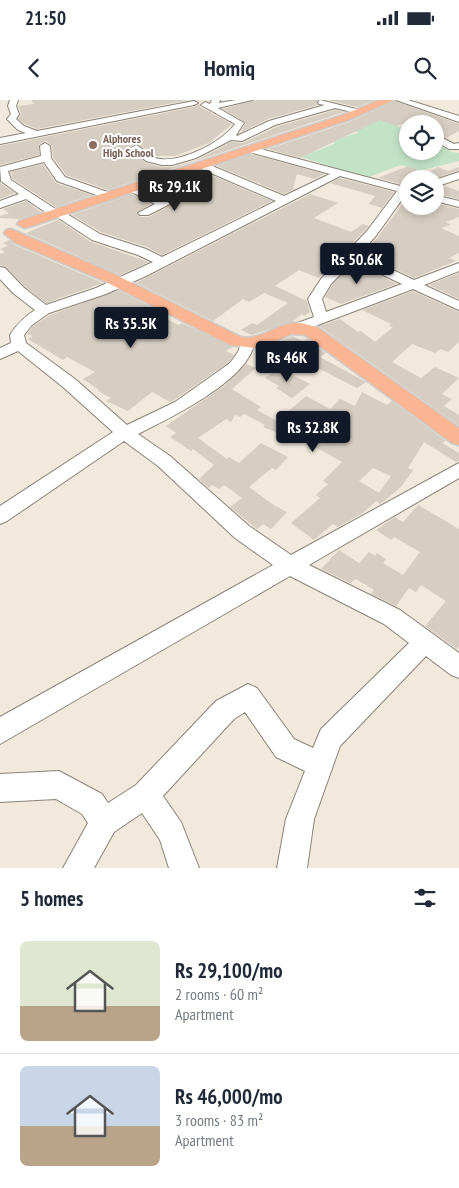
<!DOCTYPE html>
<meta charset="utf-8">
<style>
:root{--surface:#fff;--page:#f6f6f7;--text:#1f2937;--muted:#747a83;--line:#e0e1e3;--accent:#111827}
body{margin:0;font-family:"PT Sans Narrow",sans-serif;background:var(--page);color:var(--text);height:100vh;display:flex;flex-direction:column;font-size:19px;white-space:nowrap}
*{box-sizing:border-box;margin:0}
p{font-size:16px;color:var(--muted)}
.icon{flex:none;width:28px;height:28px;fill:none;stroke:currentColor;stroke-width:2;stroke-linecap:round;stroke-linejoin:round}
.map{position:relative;height:768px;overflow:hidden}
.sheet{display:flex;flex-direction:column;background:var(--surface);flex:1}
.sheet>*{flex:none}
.controls{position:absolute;left:399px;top:15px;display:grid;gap:10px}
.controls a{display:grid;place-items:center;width:45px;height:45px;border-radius:50%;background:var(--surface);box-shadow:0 2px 8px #0003;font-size:25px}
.price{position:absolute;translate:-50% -42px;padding:0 11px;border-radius:5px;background:var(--accent);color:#fff;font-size:16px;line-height:32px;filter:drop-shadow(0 1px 2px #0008)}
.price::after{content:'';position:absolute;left:50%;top:30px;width:15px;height:11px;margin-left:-8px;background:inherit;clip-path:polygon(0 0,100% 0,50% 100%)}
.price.selected{background:#222;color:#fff}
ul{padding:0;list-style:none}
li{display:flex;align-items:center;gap:15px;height:125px;padding:0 20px}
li+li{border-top:1px solid var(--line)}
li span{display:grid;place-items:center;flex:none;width:140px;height:100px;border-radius:8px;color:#555}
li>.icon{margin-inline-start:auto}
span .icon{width:60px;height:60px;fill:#fffc;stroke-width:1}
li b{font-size:21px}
h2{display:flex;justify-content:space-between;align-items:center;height:60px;padding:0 20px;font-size:21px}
.status{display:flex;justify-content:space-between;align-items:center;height:35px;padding:0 25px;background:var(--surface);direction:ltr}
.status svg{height:14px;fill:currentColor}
header{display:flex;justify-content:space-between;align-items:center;height:65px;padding:0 20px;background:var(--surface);font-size:22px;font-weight:800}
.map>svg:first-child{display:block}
.green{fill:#c3e3c7}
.building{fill:#d6cec2;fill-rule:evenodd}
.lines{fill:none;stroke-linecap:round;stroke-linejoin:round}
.minor-casing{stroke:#8a8377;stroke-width:2}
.major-casing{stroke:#cccbca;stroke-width:3}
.minor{fill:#fff;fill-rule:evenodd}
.major{fill:#fab692;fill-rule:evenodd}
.education-dot{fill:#8d6e63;stroke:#fff;stroke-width:2}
.labels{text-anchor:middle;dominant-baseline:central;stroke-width:4;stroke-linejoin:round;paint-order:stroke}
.far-education-label{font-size:12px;font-weight:bold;fill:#785e54;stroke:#fff;text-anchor:start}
</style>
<div class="status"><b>21:50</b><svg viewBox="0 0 49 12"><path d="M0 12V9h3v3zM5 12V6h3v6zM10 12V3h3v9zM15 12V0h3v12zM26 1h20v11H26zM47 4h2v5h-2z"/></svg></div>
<header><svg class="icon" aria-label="back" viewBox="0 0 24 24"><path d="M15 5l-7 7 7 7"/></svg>Homiq<svg class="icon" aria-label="search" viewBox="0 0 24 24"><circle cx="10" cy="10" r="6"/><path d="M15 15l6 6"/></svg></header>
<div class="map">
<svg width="459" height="768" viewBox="0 0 459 768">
<rect width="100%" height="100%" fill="#f1e9dc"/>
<path class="green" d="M383 19 407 30 408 51H435V42L452 52 459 53V61L419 71 401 65 366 78 301 57 334 44 335 40 358 33 354 30Z"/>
<path class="building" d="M31 0H189L37 29 25 24 18 19 21 13 18 6 34 4Z
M254 0H317L318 5 268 19 240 33 246 23 223 9Z
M328 0H375L357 7Z
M395 1 459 24V31L446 38 435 32V24H423L415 20 396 26 380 20 300 58 268 49 349 22Z
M200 4V7L232 24 209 43 175 56H156L137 43 130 46V49L146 63 162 67H173L197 60 231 42 243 43 276 27 335 10 344 12 108 90 66 75 53 57 52 46 46 41 39 44V55L0 65V46L194 7Z
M251 54 325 74 315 79 297 74 293 88 295 89 284 94 217 66Z
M43 64 56 83 92 95 56 107 13 79 11 75H13L10 72Z
M408 66 424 74 438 67 448 71 459 67V70L434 79H408V86L378 78Z
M202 71 272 101 162 155 147 147 101 132 72 115 132 94 151 104 136 113 140 117H149L172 104 169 100 146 90Z
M340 78 394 92 382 108 369 104 375 96 330 83Z
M0 83 15 93 0 99Z
M445 86 459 91V99L435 93V90Z
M310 94 338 103 314 118 351 132 363 124 369 126 319 178 299 170 275 186 307 201 310 212 304 216 302 214 292 222 252 235 241 230 252 223 257 225 288 203 264 193 249 202 243 199 213 221 136 183Z
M408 96V107L435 106V103L459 109V117L446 122 451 125 441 128 459 136V153L449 158 456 161 414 178 362 153 377 138Z
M26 101 41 112 20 119 0 118V116L9 113 3 109Z
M58 120 91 142 149 162 120 175 26 133Z
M10 140 15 145 103 183 46 203 24 186 6 167 0 165V154L5 152 0 149 8 146 3 143Z
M353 163 397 184 341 204 325 197 332 185Z
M459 173V199L429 185Z
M118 190 152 207 149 209 178 225 182 223 232 247 226 251 234 255 229 262 174 300 170 302 152 292 128 311 106 301 111 298 98 291 99 290 83 279 95 272 67 257 63 260 28 239 33 236 27 234 33 226 50 215Z
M413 191 459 212V242L448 252 440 249 435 253 412 244 392 262 421 278 435 267 459 278 442 294 452 299 444 306 459 315V326L319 226 340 219 358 232 361 231 375 242 393 227 389 226 391 224 362 210Z
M292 236 303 241 307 239 326 253 320 257 366 282 357 288 273 245Z
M246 264 256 268 232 289 261 307 257 310 277 321 306 296 330 309 340 299 355 306 362 292 387 305 392 301 446 341 442 343 459 353V361L456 362 424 342 408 368 413 370 401 387 383 402 380 404 376 401 363 413 338 427 333 424 314 440 291 423 320 398 316 395 328 384 323 381 342 362 301 339 299 342 263 327 265 325 244 314 240 317 235 315 231 322 226 319 198 338 227 359 229 357 239 363 261 343 288 357 276 370 272 368 249 387 275 406 287 412 271 429 263 424 257 429 230 407 242 398 224 385 219 389 212 385 209 388 199 379 214 365 193 349 191 351 170 337 176 333 166 326 224 286ZM373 368 391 376 379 393 359 381Z
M279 268 310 284 292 298 276 288 279 286 265 278Z
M418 405 459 429V546L457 549 425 526 446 501 421 485 416 492 409 488 396 506 371 494 374 490 356 479 350 483 321 469 339 450 359 463 369 452 375 456 377 453 386 459 383 463 403 475 420 452 394 437 391 440 376 430 395 417 403 422Z"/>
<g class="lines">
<g class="minor-casing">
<path id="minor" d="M10 0H18L16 6 19 14 16 19 24 26 37 31 194 1 198 3 194 5 0 44V38L26 33 18 30 7 19 11 14 8 6Z
M212 0H220L219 3 236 0H252L218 8 244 23 236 35 237 36 269 21 325 5 319 4 318 2 320 0 364 11 360 14 335 8 275 25 242 41 231 40 196 58 172 65H162L146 61 131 48 136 45C143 48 147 55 155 58 179 65 222 42 235 24L201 5 205 2 210 4Z
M396 0H408L459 16V22Z
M435 34 454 44 459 43V49H449L435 41Z
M45 43 50 46 51 58 65 77 113 94 114 96 113 98H105L57 81 44 62 8 71 11 80 57 110 62 111 100 134 146 149 162 157 276 101 197 67V63H205L284 96 330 74 246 51V47L249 46 408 88V94H406L375 137 359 154 414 180 459 163V171L424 185 459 201V210L413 189 302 231H292L290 228 292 225 314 217 308 199 321 179 367 131 397 91 340 76 146 176 106 194 49 213 32 225 24 235 26 243 75 279 127 325 175 302 230 263 238 252 242 241H252L254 244C247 281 170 318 138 334L170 356 249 426 291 455 459 363V378L309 465 400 510 459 553V578L451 575 426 556 340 646 314 719 307 768H277L286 719 305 671 276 657 245 612 234 619 163 696 181 722 199 768H169L160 740 142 713 114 732 94 768H63L88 723 82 714 56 699 0 702V674L59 671 102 694 108 703 136 685 216 601 248 584 257 588 294 639 313 648 321 629 409 543 384 524 290 476 0 644V617L273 465 235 438 158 366 124 341 7 421 0 424V406L113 332 63 287 18 251 0 259V248L11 243 10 235C17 224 24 217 35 210L13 193 0 179V167L5 168 23 187 46 205 96 188 153 162 138 155 92 140 57 117 51 116 26 99 0 108V101L19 94 1 81 0 67 41 56 40 46ZM353 161 402 184 326 212 322 199 331 184Z
M459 72V79L435 87V80Z
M132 85 168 102 170 104 148 115H140L138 113 155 104 128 90 127 88 128 86Z
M435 95 459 101V107L435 101Z"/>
</g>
<g class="major-casing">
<path id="major" d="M380 0H394L348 20 29 127 24 128 17 124 19 121 340 16Z
M11 129 112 173 241 237C262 241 277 222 298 223 304 223 311 226 317 227L459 328V345L452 343 305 235 291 234 268 245 255 248 230 245 100 179 16 143 4 133 6 130Z"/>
</g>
<use href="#minor" class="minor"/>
<use href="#major" class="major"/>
</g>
<circle class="education-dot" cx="93" cy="45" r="5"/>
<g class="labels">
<g class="far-education-label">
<text x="103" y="38">Alphores<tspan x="103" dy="14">High School</tspan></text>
</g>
</g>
</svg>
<div class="controls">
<a><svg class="icon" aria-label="locate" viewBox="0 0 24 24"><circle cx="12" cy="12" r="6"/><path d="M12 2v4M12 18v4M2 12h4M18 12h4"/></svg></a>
<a><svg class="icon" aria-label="layers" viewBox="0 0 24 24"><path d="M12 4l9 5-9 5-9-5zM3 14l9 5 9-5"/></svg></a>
</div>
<b class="price selected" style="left:175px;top:112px">Rs 29.1K</b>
<b class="price" style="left:357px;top:185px">Rs 50.6K</b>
<b class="price" style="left:131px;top:249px">Rs 35.5K</b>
<b class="price" style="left:287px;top:283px">Rs 46K</b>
<b class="price" style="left:313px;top:353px">Rs 32.8K</b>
</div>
<section class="sheet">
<h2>5 homes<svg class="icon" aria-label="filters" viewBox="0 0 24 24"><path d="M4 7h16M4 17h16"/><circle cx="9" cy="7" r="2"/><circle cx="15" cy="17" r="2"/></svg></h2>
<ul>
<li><span style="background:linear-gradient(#dfe7d0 65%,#b9a48a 0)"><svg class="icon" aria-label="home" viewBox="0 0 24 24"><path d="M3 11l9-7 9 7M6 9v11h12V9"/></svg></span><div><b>Rs 29,100/mo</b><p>2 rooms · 60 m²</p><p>Apartment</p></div></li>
<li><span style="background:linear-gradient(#c9d6e8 60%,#b9a48a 0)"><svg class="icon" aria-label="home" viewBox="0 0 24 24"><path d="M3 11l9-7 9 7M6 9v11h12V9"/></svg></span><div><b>Rs 46,000/mo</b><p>3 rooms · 83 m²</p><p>Apartment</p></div></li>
</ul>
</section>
